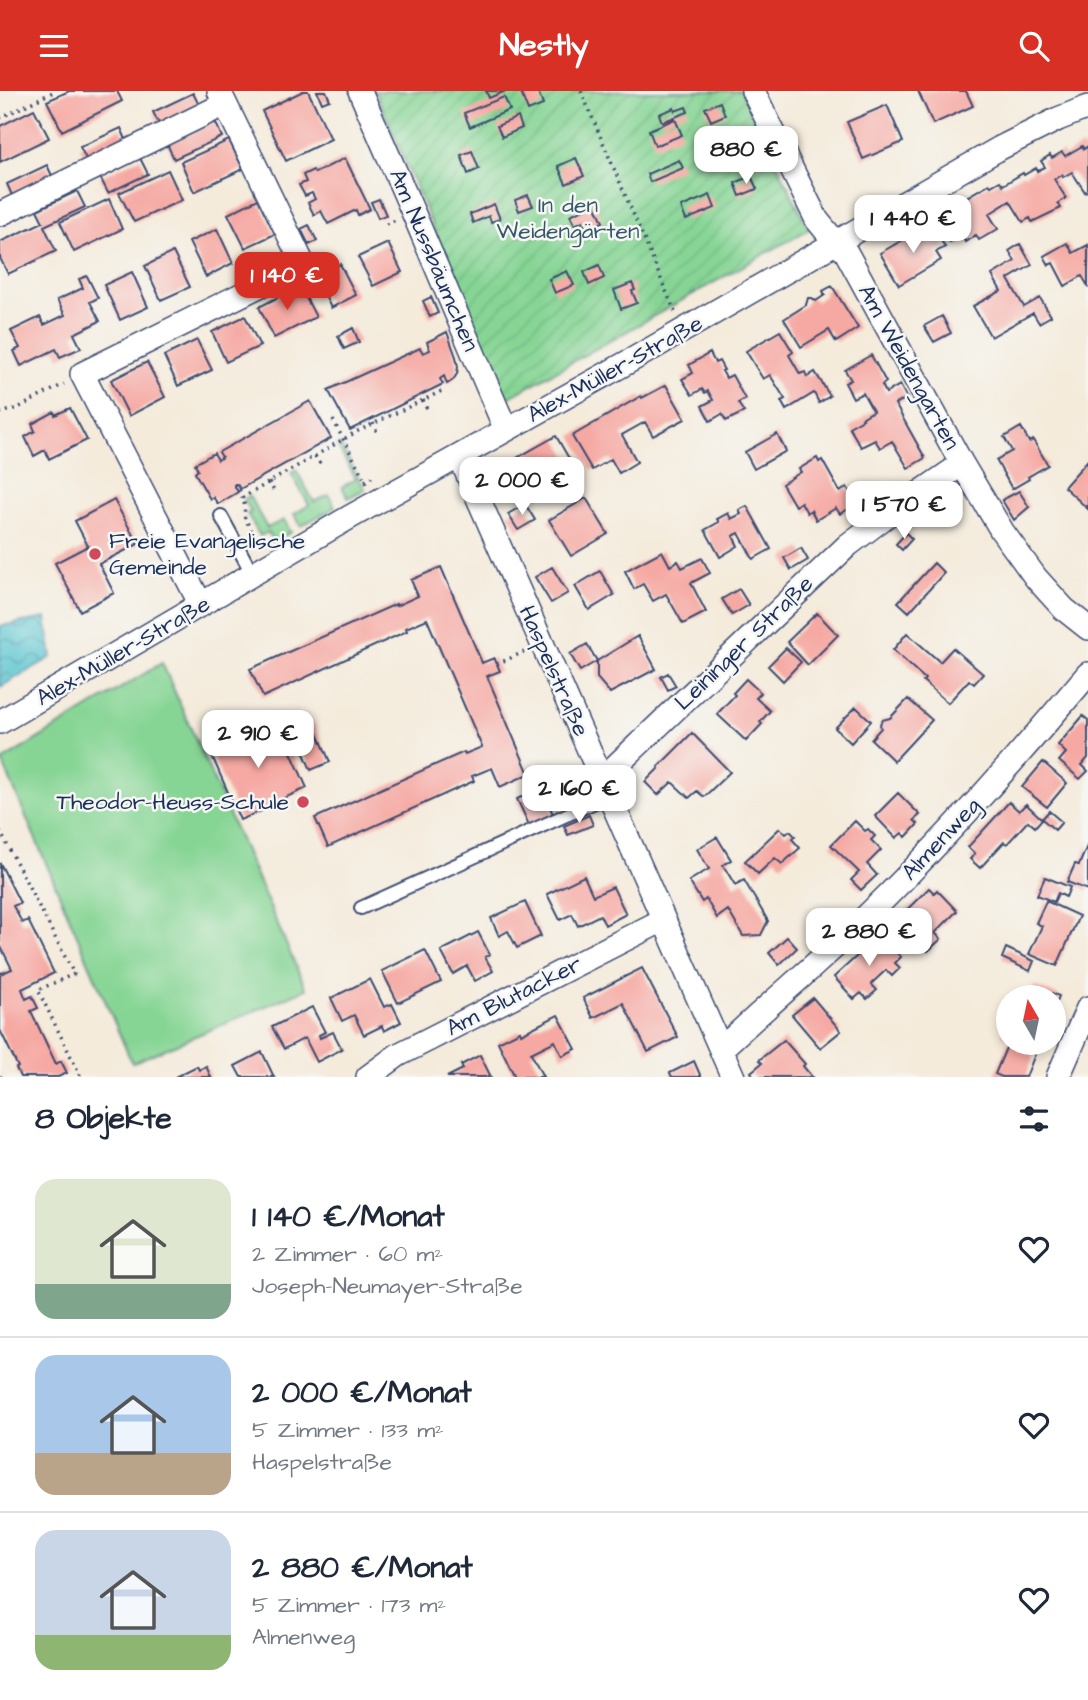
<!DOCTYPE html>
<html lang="de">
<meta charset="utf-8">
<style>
:root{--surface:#fff;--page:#f2f2f3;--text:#1f2937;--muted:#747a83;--line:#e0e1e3;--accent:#d93025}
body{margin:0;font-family:"Architects Daughter",sans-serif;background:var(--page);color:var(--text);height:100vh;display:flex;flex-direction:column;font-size:26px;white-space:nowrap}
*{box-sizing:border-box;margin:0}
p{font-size:23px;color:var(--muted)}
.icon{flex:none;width:38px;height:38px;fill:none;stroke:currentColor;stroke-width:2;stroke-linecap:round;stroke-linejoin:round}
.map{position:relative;height:986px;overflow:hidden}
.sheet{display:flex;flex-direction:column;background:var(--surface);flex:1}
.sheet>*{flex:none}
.needle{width:46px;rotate:351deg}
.tools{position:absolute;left:996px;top:894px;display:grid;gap:14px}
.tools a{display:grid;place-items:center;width:70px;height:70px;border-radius:50%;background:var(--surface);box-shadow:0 4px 10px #0003;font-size:35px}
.price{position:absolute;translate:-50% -60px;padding:0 16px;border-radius:14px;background:#fff;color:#222;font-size:23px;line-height:46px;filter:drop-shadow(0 2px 4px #0008)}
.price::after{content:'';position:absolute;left:50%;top:42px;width:21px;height:16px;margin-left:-10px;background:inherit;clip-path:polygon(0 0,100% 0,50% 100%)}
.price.selected{background:var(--accent);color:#fff}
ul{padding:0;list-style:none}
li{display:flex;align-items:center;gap:21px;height:175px;padding:0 35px}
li+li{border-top:2px solid var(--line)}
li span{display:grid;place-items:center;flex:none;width:196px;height:140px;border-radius:21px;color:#555}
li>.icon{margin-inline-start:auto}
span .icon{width:84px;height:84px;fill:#fffc;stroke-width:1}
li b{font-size:30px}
h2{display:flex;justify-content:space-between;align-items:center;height:84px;padding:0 35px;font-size:30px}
header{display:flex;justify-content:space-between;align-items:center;height:91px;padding:0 35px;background:var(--accent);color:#fff;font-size:32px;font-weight:800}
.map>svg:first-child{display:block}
.grass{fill:#87d595;stroke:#51827a;stroke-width:2}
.garden{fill:url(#garden-furrows);stroke:#51827a;stroke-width:2}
.water{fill:url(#water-waves);stroke:#3a7a98;stroke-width:2}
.building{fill:#f6a9a3}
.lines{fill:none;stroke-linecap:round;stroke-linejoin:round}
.lane-casing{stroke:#3c4b71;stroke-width:16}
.street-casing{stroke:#3c4b71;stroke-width:26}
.path{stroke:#3c4b71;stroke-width:3.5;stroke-dasharray:2 5;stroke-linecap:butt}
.lane{stroke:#fff;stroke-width:12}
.street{stroke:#fff;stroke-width:23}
.poi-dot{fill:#d1495b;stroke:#f6f6f2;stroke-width:2.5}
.labels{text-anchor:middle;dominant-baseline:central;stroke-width:5;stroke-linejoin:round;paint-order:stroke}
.park-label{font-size:23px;fill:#36586c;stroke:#f6f6f2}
.street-label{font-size:23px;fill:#1b2f5e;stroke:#f6f6f2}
.poi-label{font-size:23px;fill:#1b2f5e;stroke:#f6f6f2;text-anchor:start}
</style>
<header><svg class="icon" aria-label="menu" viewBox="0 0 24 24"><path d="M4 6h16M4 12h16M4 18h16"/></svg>Nestly<svg class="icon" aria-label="search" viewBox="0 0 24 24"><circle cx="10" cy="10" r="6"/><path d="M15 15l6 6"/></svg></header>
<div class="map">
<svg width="1088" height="986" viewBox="0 0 1088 986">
<defs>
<pattern id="garden-furrows" width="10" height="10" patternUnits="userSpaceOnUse" patternTransform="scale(1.75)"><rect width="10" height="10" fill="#87d595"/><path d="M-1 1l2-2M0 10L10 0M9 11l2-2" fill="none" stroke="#74b783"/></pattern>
<pattern id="water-waves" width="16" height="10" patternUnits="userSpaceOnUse" patternTransform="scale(1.75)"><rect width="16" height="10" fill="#5ac6d1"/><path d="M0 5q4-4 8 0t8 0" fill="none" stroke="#4aa1ad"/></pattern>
</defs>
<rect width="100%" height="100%" fill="#f6f6f2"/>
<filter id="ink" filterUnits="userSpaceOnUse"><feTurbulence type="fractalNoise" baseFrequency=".0143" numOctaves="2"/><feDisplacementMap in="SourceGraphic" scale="14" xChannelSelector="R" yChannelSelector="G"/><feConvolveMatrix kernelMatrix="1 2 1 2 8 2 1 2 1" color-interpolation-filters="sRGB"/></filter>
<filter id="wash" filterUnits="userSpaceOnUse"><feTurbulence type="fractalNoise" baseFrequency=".00686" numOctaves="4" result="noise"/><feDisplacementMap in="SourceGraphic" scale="28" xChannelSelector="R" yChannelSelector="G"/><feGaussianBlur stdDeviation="1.57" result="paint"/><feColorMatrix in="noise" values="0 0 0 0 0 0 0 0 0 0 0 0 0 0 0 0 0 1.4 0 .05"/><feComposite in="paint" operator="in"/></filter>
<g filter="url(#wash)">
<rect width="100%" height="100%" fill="#f4ebdb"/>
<path class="grass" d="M340 353 365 398 348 407 342 396 356 388 337 355Z
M296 379 314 411 329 404 335 416 301 435 294 423 309 414 291 382Z
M249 405 267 437 284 429 291 441 273 451 268 441 260 445 247 423 251 421 244 408Z
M162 572 306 898 132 972 2 670Z"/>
<path class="garden" d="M375 0H741L809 138 506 308Z"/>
<path class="water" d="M46 527 52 566 0 596V535Z"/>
<g id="blocks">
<path class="building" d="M69 0H117L122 10 62 40 47 10Z
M303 0H308L331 48 286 70 262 20Z
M317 0H326L330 9 322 12Z
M486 0H506L489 7Z
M527 0H538L543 14 528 20 521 2Z
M918 0H966L973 15 933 33Z
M193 2 201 18 161 37 153 21Z
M504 6 510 19 470 36 464 22Z
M720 11 725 24 711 30 705 17Z
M887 14 903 51 863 68 847 31Z
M686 16 688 21 662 31 659 23 674 17 675 20Z
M34 18 49 47 0 71V35Z
M518 26 522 37 502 46 497 35Z
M675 28 682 44 655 55 649 39Z
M215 30 222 46 174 68 167 53Z
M121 37 128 53 88 72 80 56Z
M229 49 243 78 194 101 181 71Z
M1082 55 1084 58 1088 55V99L1085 101 1072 81 1063 86 1062 84 1054 88 1066 107 1058 112 1061 117 1032 131 1030 127 1023 131 1010 110 989 123 998 138 979 149 976 144 965 151 962 144 950 151 937 129 955 118 953 114 989 93 991 95 1000 90 1003 94 1023 82 1024 84 1036 77 1037 80 1045 76 1041 70 1050 64 1052 67 1062 61 1065 65Z
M472 60 479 78 468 83 461 64Z
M140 67 148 83 108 102 100 86Z
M345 67 370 118 358 124 356 119 328 133 321 120 314 124 308 112 315 108 312 102 305 105 299 94 306 91 303 84 313 79 315 82Z
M576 67 584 85 566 93 558 75Z
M679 69 683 77 650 91 647 83Z
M47 74 54 89 14 109 7 93Z
M168 79 182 109 134 131 119 102Z
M751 85 757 98 740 105 735 92Z
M77 100 85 116 44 135 56 160 8 183 0 167V151L43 131 37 119Z
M528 104 533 115 519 120 515 109Z
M710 104 715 117 686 129 681 116Z
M109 108 122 138 74 161 60 131Z
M258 108 275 143 245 157 228 123Z
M379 108 386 124 378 127 371 111Z
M494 113 500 128 491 131 489 125 473 132 470 123Z
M595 113 603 131 586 138 583 130 575 134 570 124Z
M309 134 317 150 309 154 301 138Z
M933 135 945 156 936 161 941 169 899 194 880 162 922 138 924 141Z
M217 138 233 172 206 186 189 151Z
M388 152 402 181 373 195 358 166Z
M1067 152 1073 162 1088 154V195L1082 185 1065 195 1053 172 1049 174 1044 165Z
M1020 153 1032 174 1008 188 1024 216 1040 207 1051 225 1039 232 1033 222 991 246 973 215 1001 200 992 184 1015 170 1009 160Z
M173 161 190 196 161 209 145 175Z
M340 173 356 204 331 217 315 185Z
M599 174 604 187 589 194 584 181Z
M567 180 574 194 555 202 549 188Z
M132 181 148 216 120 229 104 194Z
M87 185 98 207 90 211 100 230 74 243 81 257 60 266 56 258 21 275 14 260 20 257 11 240 40 226 44 234 65 224 57 209 83 197 79 188Z
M632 192 635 199 632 200 637 212 621 218 614 199Z
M300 195 316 226 274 247 259 216Z
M832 195 858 237 836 251 829 239 801 256 784 228 806 214 808 207H812L816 210 825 204 823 200Z
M431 206 438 222 430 226 423 210Z
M245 225 260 255 226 271 212 241Z
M942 225 951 242 934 251 924 235Z
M353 237 359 251 344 258 338 245Z
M780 240 793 261 789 264 800 283 805 281 807 286 815 281 830 305 819 312 814 302 786 319 781 310 785 308 770 284 763 288 746 260Z
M447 241 456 266 458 276 457 283 453 289 447 293 444 285 440 288 443 293 350 339 328 299 420 257 423 262 430 259 427 251Z
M197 249 212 279 178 295 164 265Z
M710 262 715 272 719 270 724 279 722 280 726 287 732 284 745 308 738 312 744 321 726 330 722 323 710 330 702 315 713 309 708 300 705 302 702 298 692 304 682 288 693 282 689 274Z
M871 264 886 291 882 294 886 302 900 294 907 307 895 313 925 367 908 377 892 350 880 357 875 349 861 356 849 336 863 328 862 327 873 320 863 302 853 307 845 292 851 289 845 279Z
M147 271 165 306 129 325 111 289Z
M666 294 685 328 653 345 645 331 622 344 637 371 619 382 611 368 592 379 572 345 641 305 642 307Z
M310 310 331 347 240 398 237 393H235L234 394 238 401 218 413 213 406 210 408 195 382 198 379 195 373 214 362 218 369 222 366 219 361Z
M70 317 87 349 49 368 45 359 34 365 25 346 35 340 32 333 54 321 55 324Z
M1021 336 1029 351 1033 349 1048 374 1028 386 1029 388 1012 398 996 369 1012 360 1004 346Z
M777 343 786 360 754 378 745 361Z
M556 345 578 383 558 394 554 387 534 399 517 367Z
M817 367 819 371 822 369 840 401 847 396 857 413 840 423 836 417 816 429 811 419 807 422 801 411 795 415 782 393 801 381 799 378Z
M1088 369V418L1064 396Z
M1019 400 1029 416 1014 429 1002 409Z
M586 407 608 443 571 465 549 429Z
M114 409 138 453 99 473 114 502 80 520 55 472 88 455 75 430Z
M525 413 535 429 518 439 508 423Z
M747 415 771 458 753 468 739 442 733 445 738 455 720 466 705 439 719 431 717 428 728 422 731 428 741 423 739 419Z
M906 442 912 448 902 459 896 453Z
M801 457 808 469 791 479 784 467Z
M662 460 670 475 678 470 682 477 702 467 710 482 691 492 706 521 683 533 666 503 653 510 643 493 634 498 625 480Z
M934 472 944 482 909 521 898 511Z
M441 476 482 572 494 567 497 573 500 580 487 585 529 683 500 696 492 677 472 685 474 690 328 756 315 727 464 661 465 663 482 656 427 528 406 537 407 540 263 606 250 578 396 513V515L418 505 411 489Z
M552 476 568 502 551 512 535 486Z
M600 480 614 504 589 519 575 495Z
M739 498 749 514 732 524 722 508Z
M817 522 838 544 808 574 787 551Z
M907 542 940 571 953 557 983 583 974 593 969 589 948 612 923 590 925 588 893 559Z
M638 545 656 578 610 602 597 587V570Z
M587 553 597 570 580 580 570 563Z
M786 557 801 571 783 590 768 575Z
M668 582 676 595 668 599 661 586Z
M746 588 761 602 756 607 770 620 760 631 762 633 746 650 717 623 735 604 733 602Z
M908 608 932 629 894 670 871 648 881 637 880 633 882 629 890 627Z
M856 616 871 630 851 652 835 637Z
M1083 625 1088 629V667L1082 674 1088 680 1080 688 1059 670 1066 662 1058 654Z
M277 630 307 697 275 711 276 714 240 729 209 658Z
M313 631 330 671 311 679 294 639Z
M692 642 730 681 704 706 697 700 689 707 672 691 658 704 645 691 659 677 658 676Z
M1043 671 1067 692 1047 716 1022 696Z
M541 697 553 723 529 734 517 708Z
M898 702 920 724 914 729 918 733 906 746 902 742 896 747 875 725Z
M1009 711 1019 720 1026 713 1042 728 1035 736 1028 730 1007 753 1004 751 980 777 970 768 975 763 968 756Z
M1049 720 1062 731 1055 739 1042 728Z
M589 724 593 734 568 744 564 735Z
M855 730 865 740 868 738 875 745 871 749 881 759 867 773 877 784 861 799 851 789 859 781 831 754Z
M780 737 786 743 790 740 795 745 792 748 800 757 782 773 775 767 758 783 745 770Z
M717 746 731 769 723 774 735 794 744 789 768 830 761 844 743 845 728 819 717 827 706 808 702 811 689 790 709 778 697 758Z
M1088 753V799L1067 791 1075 773 1079 774Z
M0 772 20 812 13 815 18 824 22 832 28 829 54 882 22 898 26 908 32 905 38 917 31 920 56 973 61 970 67 982 58 986H20L16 977 18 976 0 939V883L12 878 0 854Z
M584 785 593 805 613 796 626 823 605 834 600 824 578 835 572 823 560 829 547 803Z
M1045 786 1070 796 1066 806 1058 802 1054 811 1037 804Z
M929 797 934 802 937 799 957 820 935 842 941 848 928 860 909 841 896 853 884 841Z
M1046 810 1079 825 1057 875 1029 863 1042 835 1036 832Z
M525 811 541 845 517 857 508 840 499 845 491 827Z
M478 841 490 864 485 866 493 880 475 890 467 875 453 883 441 860Z
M880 844 901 866 895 872 900 877 892 885 886 879 871 893 877 899 867 908 861 902 854 908 834 886Z
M787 846 797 857 779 874 769 862Z
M1006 857 1034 870 1030 880 1002 867Z
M425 859 441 891 398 912 382 880Z
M642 877 678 946 648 961 623 912 593 927 583 907Z
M370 888 384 916 392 913 401 931 384 940 382 935 364 944 354 924 342 930 331 907Z
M1034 895 1059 905 1054 918V906H1029Z
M813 907 841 940 820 957 792 924Z
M312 916 325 941 319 944 320 947 333 941 342 958 317 971 305 947 284 958 272 936Z
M558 924 576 958 562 965 555 950 531 962 543 986H515L498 951 520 940 521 943Z
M1008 930V947L1002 944Z
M784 949 805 973 803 975 812 986H754L751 981 762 972 759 969Z
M1008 952H1023L1037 958 1026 986H1002L995 983Z
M262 961 274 986H241L235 975Z
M480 964 491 986H447L463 978 461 974Z
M694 970 701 986H672L670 982Z
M197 975 199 979 206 975 211 986H175Z"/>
</g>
</g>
<g filter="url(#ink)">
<use href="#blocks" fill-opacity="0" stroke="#3c4b71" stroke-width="2"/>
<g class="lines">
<g class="lane-casing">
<path id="lane" d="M221 425 253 484
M361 817 608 705"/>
</g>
<g class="street-casing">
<path id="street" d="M360 0 413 121 506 339
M753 0 817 129 836 152 846 161 962 373 1002 440 1036 487 1064 518 1088 537
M0 123 225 13
M460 366 733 986
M201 514 82 283 303 173 219 0
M0 631 350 426 637 266 1000 57 1058 28 1088 16
M601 689 848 454 889 423 962 373
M721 958C771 911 825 867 874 818 949 744 1019 664 1088 583
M368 986 398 964 663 829
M1058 986 1088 917"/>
</g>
<path class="path" d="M581 0 675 221
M0 27 55 0
M386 133 396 129
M423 309 428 321
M0 322 16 318 64 293
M333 329 367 393
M373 332 378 344
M315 365 321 374
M365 390 372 386
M269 391 274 400
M235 393 240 400 245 415 244 425 259 455
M242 407 356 341 442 300
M497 573 524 561
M0 740 74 883 38 899 81 986
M0 881 1 883
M0 985 1 986"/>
<use href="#lane" class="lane"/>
<use href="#street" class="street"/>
</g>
</g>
<g class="poi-dot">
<circle cx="95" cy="463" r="7"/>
<circle cx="303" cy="711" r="7"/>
</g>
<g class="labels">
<g class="park-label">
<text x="568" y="114">In den<tspan x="568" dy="26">Weidengärten</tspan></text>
</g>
<g class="street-label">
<text transform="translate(434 169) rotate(67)">Am Nussbäumchen</text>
<text transform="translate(909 276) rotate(61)">Am Weidengarten</text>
<text transform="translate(615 278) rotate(-29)">Alex-Müller-Straße</text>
<text transform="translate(744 552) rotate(-44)">Leininger Straße</text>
<text transform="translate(123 560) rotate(-30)">Alex-Müller-Straße</text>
<text transform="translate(554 580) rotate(66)">Haspelstraße</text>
<text transform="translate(941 748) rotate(-47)">Almenweg</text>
<text transform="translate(514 905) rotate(-27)">Am Blutacker</text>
</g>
<g class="poi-label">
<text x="109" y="450">Freie Evangelische<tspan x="109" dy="26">Gemeinde</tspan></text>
<text x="289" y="711" text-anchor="end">Theodor-Heuss-Schule</text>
</g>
</g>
</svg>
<div class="tools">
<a><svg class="needle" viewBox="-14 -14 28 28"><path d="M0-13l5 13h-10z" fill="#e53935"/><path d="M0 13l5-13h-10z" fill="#747a83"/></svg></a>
</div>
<b class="price" style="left:746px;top:95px">880 €</b>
<b class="price" style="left:913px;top:164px">1 440 €</b>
<b class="price selected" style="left:287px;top:221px">1 140 €</b>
<b class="price" style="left:522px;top:426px">2 000 €</b>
<b class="price" style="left:904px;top:450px">1 570 €</b>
<b class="price" style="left:258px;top:679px">2 910 €</b>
<b class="price" style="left:579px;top:734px">2 160 €</b>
<b class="price" style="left:869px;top:877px">2 880 €</b>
</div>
<section class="sheet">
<h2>8 Objekte<svg class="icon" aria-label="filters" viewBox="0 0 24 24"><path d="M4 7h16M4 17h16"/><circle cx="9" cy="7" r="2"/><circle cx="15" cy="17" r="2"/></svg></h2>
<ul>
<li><span style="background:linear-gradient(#dfe7d0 75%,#7fa58c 0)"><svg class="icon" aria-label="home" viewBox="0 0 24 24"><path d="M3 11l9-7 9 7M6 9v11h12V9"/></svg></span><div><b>1 140 €/Monat</b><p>2 Zimmer · 60 m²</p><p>Joseph-Neumayer-Straße</p></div><svg class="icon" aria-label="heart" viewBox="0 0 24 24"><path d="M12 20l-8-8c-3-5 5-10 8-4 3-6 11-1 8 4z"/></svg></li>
<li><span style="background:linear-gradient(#a9c7e8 70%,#b9a48a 0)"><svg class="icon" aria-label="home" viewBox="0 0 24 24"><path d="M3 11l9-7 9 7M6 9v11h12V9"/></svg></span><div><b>2 000 €/Monat</b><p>5 Zimmer · 133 m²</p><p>Haspelstraße</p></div><svg class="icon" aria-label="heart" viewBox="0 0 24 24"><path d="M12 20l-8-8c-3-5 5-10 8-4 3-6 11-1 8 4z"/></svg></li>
<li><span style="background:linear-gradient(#c9d6e8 75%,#8fb573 0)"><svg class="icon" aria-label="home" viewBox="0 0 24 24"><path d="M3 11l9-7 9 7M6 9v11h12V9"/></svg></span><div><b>2 880 €/Monat</b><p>5 Zimmer · 173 m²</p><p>Almenweg</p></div><svg class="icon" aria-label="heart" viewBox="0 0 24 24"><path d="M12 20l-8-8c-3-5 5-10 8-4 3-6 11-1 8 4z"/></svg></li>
</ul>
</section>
